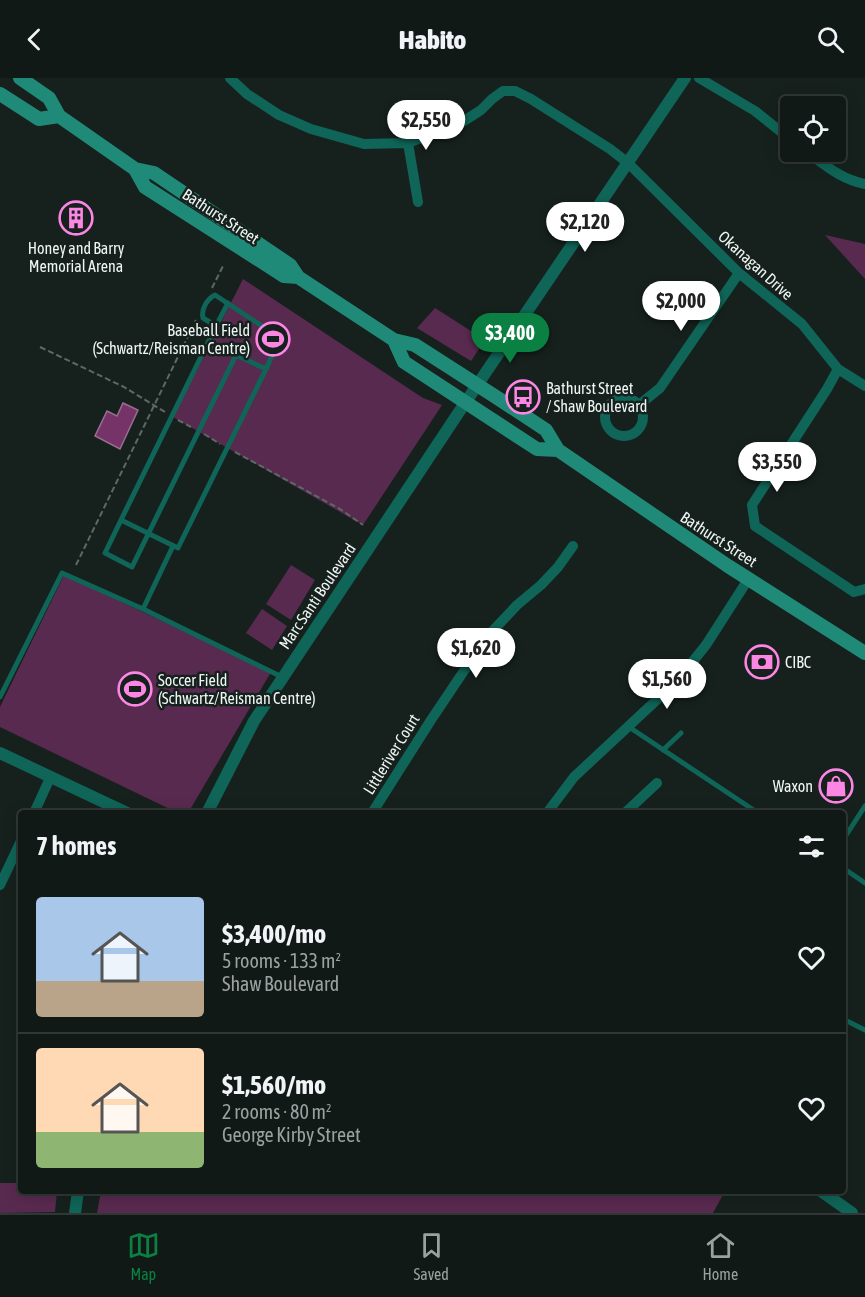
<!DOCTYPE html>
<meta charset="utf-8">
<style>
:root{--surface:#101916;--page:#1e2623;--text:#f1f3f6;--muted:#9ca0a1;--line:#303835;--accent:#0b8043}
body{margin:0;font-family:"Asap Condensed",sans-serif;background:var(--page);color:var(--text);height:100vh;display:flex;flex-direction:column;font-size:22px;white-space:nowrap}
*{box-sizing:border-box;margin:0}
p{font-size:20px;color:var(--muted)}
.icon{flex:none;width:33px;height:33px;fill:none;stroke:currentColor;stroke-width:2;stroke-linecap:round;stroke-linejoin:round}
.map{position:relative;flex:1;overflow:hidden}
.panel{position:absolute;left:18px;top:732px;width:828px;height:384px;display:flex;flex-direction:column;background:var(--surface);border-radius:6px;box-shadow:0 3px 15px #0003,0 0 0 2px var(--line)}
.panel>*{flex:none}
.buttons{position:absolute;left:780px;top:18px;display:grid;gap:12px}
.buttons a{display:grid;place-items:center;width:66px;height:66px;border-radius:6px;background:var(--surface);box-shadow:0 3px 15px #0003,0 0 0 2px var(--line);font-size:30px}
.price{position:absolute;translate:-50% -51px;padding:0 14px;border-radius:21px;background:#fff;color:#222;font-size:20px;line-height:39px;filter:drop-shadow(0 2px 3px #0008)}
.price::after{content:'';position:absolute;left:50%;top:36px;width:18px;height:14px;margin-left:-9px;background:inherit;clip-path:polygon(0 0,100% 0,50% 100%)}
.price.current{background:var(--accent);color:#fff}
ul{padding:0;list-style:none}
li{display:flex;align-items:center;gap:18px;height:150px;padding:0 18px}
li+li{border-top:2px solid var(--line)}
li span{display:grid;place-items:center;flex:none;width:168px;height:120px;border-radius:6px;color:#555}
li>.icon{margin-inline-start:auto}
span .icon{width:72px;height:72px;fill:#fffc;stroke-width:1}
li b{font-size:26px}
h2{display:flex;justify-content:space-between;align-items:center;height:72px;padding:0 18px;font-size:26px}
header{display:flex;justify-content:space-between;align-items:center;height:78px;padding:0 18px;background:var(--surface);font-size:27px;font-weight:800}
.dock{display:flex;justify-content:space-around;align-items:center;height:84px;border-top:2px solid var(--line);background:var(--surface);font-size:16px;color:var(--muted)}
.dock a{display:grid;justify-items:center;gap:3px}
.dock .current{color:var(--accent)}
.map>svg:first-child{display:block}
.green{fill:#592a4f}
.water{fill:#753368;stroke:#996e92;stroke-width:1.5}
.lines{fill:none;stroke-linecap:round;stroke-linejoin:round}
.path{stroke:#5e6865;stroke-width:2;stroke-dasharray:6 3;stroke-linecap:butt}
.service{stroke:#0f6557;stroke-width:5}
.minor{stroke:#0f6557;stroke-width:10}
.tertiary{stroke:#0f6557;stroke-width:12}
.secondary{stroke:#208a78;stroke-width:14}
.labels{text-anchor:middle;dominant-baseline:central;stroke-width:5;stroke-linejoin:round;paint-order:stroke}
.street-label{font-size:16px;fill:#eef6f4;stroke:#16211e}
.poi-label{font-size:16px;fill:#eef6f4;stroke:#16211e;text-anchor:start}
</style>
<header><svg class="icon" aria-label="back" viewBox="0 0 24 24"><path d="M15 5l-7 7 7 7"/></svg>Habito<svg class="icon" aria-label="search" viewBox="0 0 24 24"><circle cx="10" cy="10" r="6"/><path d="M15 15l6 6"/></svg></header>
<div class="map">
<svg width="865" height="1135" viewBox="0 0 865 1135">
<rect width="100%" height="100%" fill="#16211e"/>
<path class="green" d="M825 157 865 166V201Z
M243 201 423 320 442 327 363 447 173 339Z
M435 230 485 262 471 283 417 250Z
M291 487 315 502 291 542 266 526Z
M64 497 271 594 188 735H178L0 649V629Z
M262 531 287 548 272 572 246 555Z
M0 1105H21V1113H57L55 1134 0 1135Z
M101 1113H725L713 1135H97Z"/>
<path class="water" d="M123 325 138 332 120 371 95 358 107 333 117 338Z"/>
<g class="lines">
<path class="path" d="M212 210 224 186
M40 269 124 309 165 334
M178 342 191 349
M204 356 220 366
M235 374 340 431 363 447
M76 487 196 242"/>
<path class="service" d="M216 248 203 240C201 231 207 221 215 217L280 260 266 291
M208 264 266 291 178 470 121 442 216 248 228 225
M121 442 105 475 132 489 236 277
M143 531 173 468
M0 619 62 495 143 531 282 599
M629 649 758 735
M663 672 681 655
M843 762 865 728
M843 790 865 805
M843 941 865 952"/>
<path class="minor" d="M230 0 247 16 279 37 311 51 364 66 408 65 464 43 481 32 492 21 503 13H515L531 21 610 71 628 85 739 195 802 246 838 291 865 308
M699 0 755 33 790 61
M408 65 418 124
M807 74C825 87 842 102 865 106
M838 291 827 311 752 427 755 448 854 514 865 511
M605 339a19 19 0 1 1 38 0a19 19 0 1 1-38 0Z
M639 327 660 310 739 195
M34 735 50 700
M372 735 431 642 486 560 517 527 541 507 558 489 573 468
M547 735 574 699 677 603 706 567 749 500
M625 735 657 705
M0 807 21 763"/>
<path class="tertiary" d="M0 675 127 735
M207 735 254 643 457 337 685 0
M821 1113 852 1135
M75 1135 78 1113"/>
<path class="secondary" d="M20 0 49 20 59 38 135 91 154 95 290 187 298 199 394 262 415 267 496 319 546 352 558 372 728 488 865 575
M0 16 39 41 59 38
M135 91 145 109 284 198 298 199
M394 262 404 284 537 371 558 372"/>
</g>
<defs>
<g id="building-ring" transform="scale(1.725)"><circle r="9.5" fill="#16211e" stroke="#fc86e3" stroke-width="1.5"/><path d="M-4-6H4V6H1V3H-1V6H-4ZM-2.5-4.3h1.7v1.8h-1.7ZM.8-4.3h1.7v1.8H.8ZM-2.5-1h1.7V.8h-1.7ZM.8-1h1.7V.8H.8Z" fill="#fc86e3"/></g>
<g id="stadium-ring" transform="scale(1.725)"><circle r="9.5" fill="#16211e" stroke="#fc86e3" stroke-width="1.5"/><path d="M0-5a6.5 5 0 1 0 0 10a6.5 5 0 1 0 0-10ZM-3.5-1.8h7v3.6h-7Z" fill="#fc86e3"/></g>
<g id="bus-ring" transform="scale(1.725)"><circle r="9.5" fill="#16211e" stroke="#fc86e3" stroke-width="1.5"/><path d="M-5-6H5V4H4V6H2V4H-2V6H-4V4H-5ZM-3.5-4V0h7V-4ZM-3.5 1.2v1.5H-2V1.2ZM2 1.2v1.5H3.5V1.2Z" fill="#fc86e3"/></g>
<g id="bank-ring" transform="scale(1.725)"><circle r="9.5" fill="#16211e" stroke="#fc86e3" stroke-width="1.5"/><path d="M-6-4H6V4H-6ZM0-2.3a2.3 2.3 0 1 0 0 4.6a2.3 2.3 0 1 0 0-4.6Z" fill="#fc86e3"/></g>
<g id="shop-ring" transform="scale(1.725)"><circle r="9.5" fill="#16211e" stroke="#fc86e3" stroke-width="1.5"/><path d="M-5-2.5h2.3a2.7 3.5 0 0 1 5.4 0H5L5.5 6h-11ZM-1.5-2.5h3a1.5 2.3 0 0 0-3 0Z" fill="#fc86e3"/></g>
</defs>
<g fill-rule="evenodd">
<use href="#building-ring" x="76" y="140"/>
<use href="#stadium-ring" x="273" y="261"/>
<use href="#bus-ring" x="523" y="319"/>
<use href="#bank-ring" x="762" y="584"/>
<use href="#stadium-ring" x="135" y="611"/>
<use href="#shop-ring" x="836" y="708"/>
</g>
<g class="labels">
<g class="street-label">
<text transform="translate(221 138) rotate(33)">Bathurst Street</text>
<text transform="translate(756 187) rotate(42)">Okanagan Drive</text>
<text transform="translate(719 461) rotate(33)">Bathurst Street</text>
<text transform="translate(317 518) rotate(-56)">Marc Santi Boulevard</text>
<text transform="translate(391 676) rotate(-58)">Littleriver Court</text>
</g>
<g class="poi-label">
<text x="76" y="170" text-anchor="middle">Honey and Barry<tspan x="76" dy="18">Memorial Arena</tspan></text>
<text x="250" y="252" text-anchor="end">Baseball Field<tspan x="250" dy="18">(Schwartz/Reisman Centre)</tspan></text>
<text x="546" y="310">Bathurst Street<tspan x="546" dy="18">/ Shaw Boulevard</tspan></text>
<text x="785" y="584">CIBC</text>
<text x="158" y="602">Soccer Field<tspan x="158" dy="18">(Schwartz/Reisman Centre)</tspan></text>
<text x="813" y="708" text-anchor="end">Waxon</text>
</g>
</g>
</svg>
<div class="buttons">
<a><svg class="icon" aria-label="locate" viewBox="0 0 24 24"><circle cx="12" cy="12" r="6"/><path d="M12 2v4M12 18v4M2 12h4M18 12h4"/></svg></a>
</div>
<b class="price" style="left:426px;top:73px">$2,550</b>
<b class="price" style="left:585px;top:175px">$2,120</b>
<b class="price" style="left:681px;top:254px">$2,000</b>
<b class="price current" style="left:510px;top:286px">$3,400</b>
<b class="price" style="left:777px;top:415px">$3,550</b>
<b class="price" style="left:476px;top:601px">$1,620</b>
<b class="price" style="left:667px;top:632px">$1,560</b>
<section class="panel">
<h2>7 homes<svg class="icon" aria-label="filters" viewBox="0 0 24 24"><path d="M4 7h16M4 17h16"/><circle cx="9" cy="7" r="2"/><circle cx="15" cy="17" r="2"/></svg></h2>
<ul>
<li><span style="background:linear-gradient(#a9c7e8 70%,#b9a48a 0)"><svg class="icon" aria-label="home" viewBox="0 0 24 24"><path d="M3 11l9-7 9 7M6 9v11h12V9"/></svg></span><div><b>$3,400/mo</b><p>5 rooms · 133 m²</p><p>Shaw Boulevard</p></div><svg class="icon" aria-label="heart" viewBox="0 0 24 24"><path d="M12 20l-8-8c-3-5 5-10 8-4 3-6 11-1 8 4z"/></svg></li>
<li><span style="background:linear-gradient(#ffd9b3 70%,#8fb573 0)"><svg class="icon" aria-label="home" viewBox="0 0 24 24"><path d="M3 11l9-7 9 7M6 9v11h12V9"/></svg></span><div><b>$1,560/mo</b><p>2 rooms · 80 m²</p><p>George Kirby Street</p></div><svg class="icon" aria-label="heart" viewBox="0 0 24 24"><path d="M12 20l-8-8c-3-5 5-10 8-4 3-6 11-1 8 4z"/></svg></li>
</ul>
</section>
</div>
<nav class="dock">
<a class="current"><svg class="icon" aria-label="map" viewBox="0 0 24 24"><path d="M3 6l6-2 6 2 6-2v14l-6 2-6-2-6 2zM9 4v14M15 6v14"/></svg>Map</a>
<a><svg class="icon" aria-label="saved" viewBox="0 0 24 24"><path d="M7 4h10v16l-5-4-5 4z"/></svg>Saved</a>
<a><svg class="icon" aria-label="home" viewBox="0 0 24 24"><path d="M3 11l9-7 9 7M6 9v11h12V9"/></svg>Home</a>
</nav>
